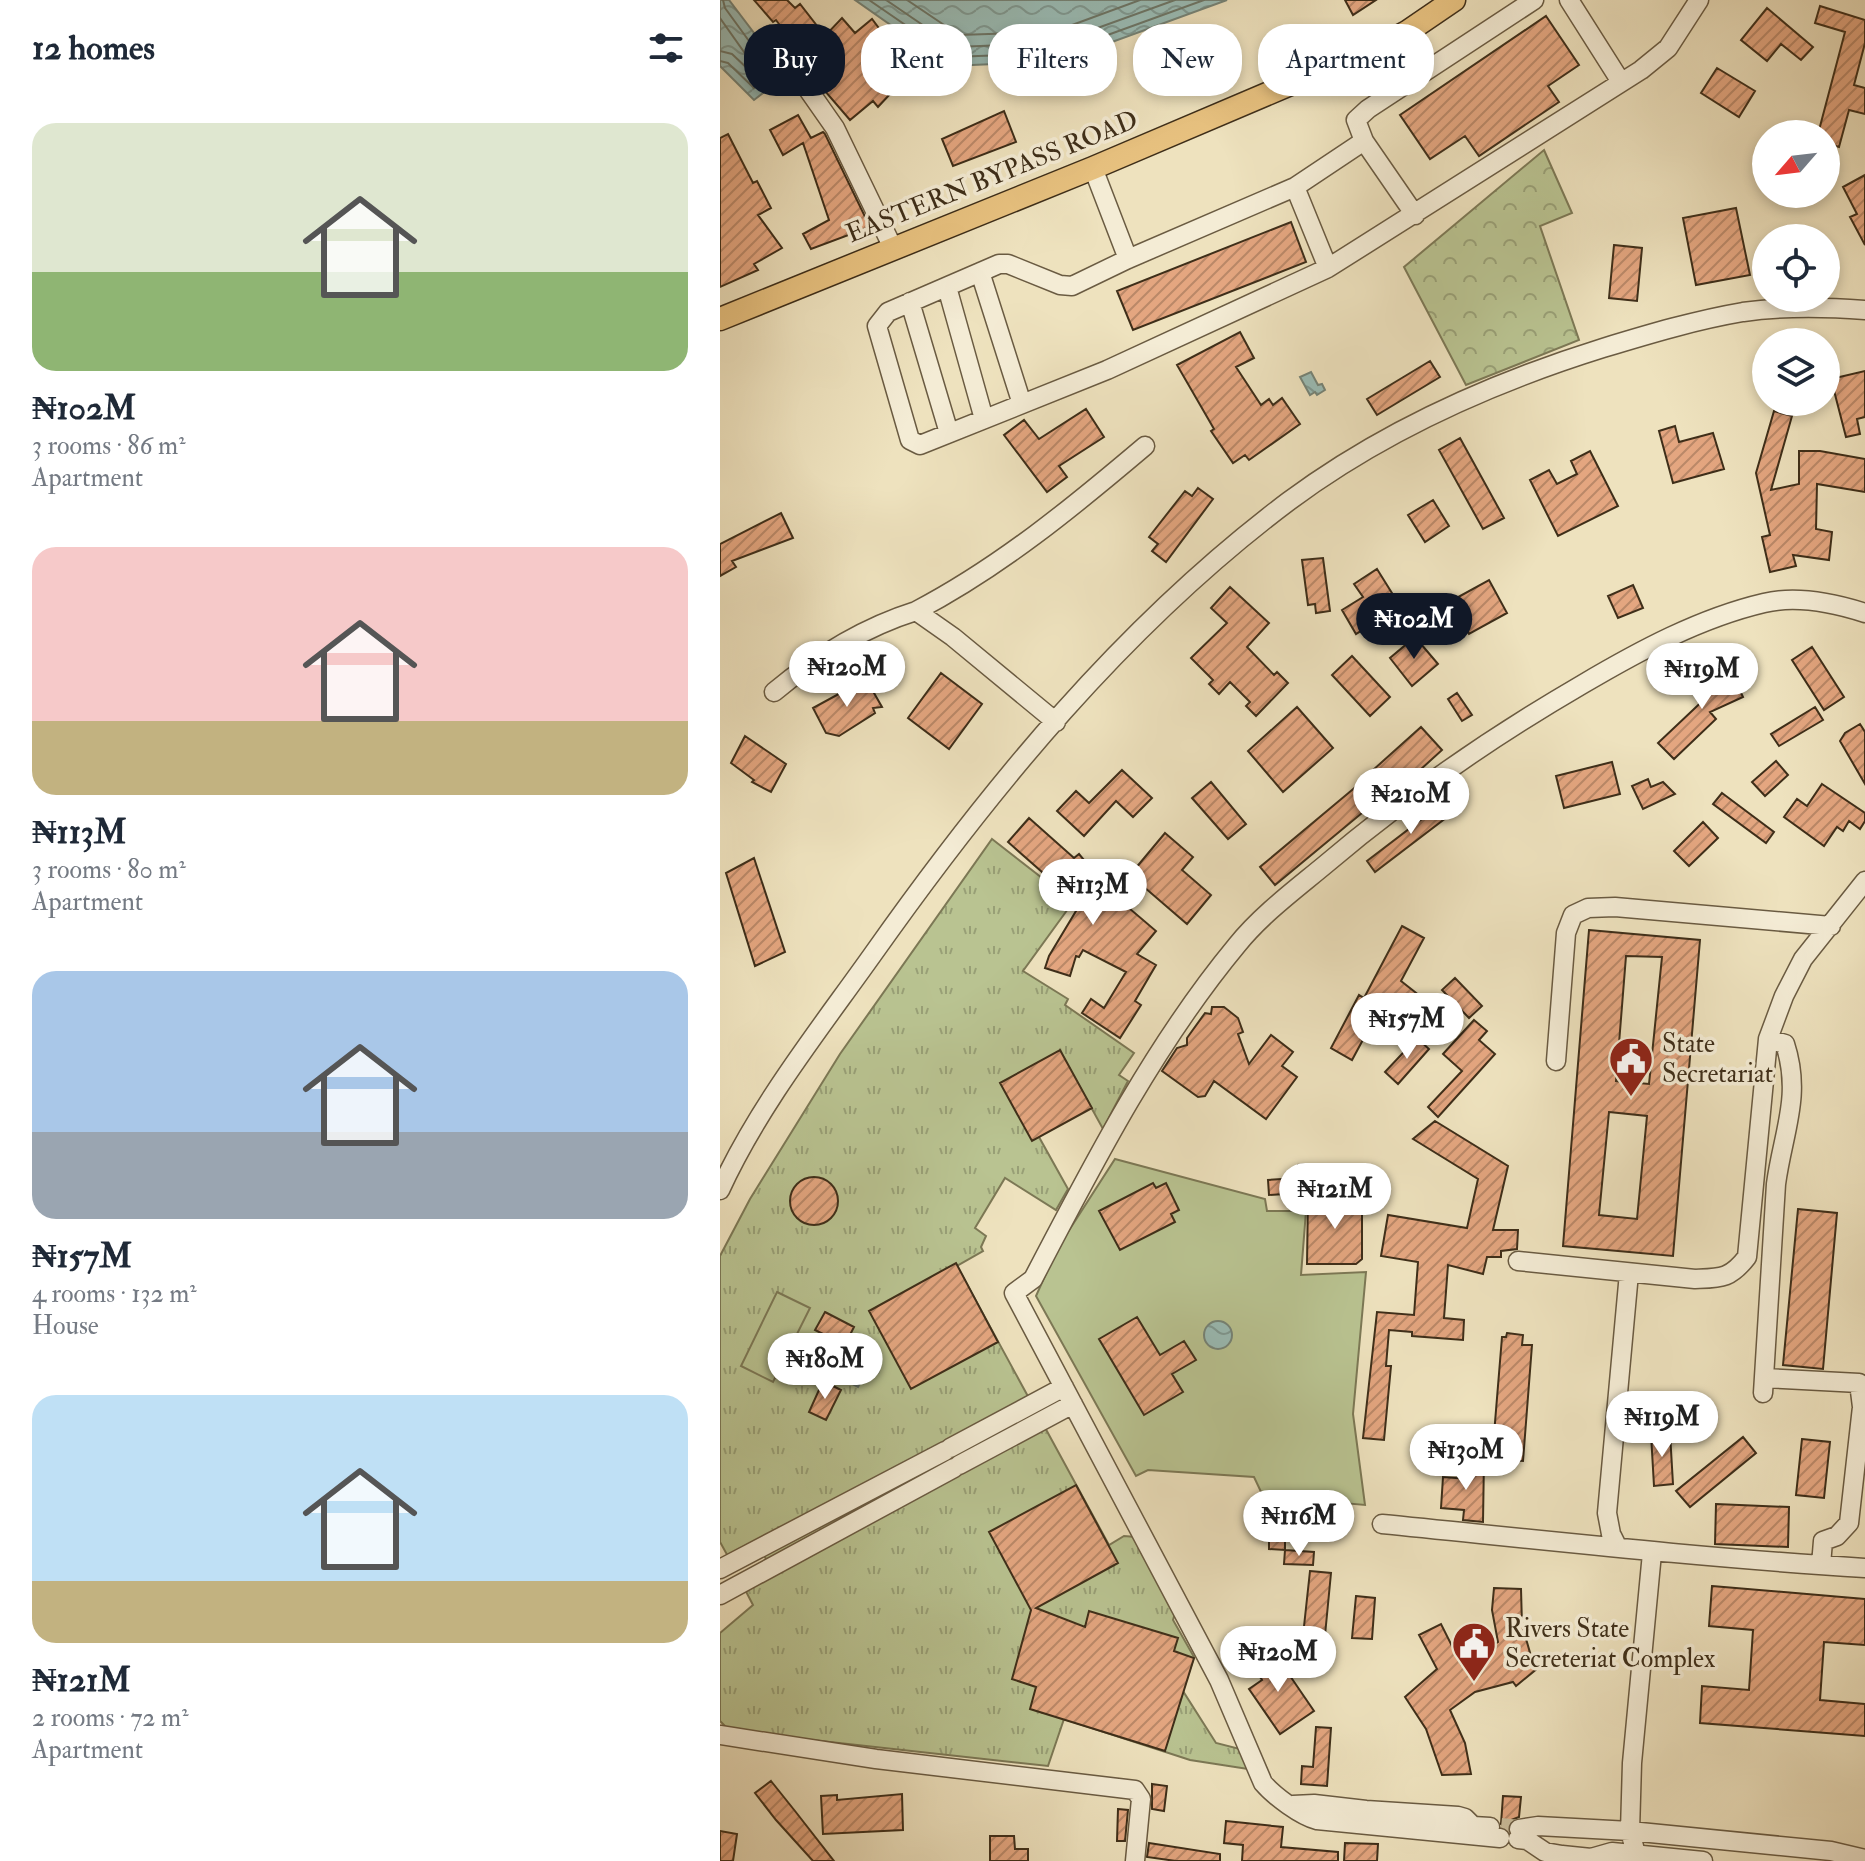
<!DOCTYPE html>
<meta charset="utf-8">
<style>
:root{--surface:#fff;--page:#f2f2f3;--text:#1f2937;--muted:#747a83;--accent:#111827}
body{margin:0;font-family:"IM FELL Double Pica",serif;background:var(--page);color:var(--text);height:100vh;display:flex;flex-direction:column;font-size:30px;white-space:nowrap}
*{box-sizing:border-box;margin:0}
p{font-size:26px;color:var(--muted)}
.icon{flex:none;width:44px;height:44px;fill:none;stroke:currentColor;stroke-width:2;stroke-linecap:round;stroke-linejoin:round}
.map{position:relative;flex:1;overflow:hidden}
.side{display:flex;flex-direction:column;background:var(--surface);width:720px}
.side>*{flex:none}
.guide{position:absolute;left:24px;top:24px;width:760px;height:72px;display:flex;gap:16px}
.needle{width:52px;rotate:242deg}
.buttons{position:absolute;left:1032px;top:120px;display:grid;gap:16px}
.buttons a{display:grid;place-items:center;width:88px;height:88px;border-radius:50%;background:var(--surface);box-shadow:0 4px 12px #0003;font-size:40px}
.price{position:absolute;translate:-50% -68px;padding:0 18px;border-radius:28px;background:#fff;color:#222;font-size:26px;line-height:52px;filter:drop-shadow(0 2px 4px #0008)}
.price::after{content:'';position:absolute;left:50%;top:48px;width:24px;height:18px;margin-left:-12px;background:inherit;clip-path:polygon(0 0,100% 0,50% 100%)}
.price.on{background:var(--accent);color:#fff}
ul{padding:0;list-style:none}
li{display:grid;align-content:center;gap:16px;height:424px;padding:0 32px}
li span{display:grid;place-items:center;height:248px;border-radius:24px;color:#555}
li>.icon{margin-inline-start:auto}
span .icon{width:144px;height:144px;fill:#fffc;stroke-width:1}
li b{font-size:34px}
h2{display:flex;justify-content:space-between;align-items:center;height:96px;padding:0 32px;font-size:34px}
.tag{padding:0 28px;border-radius:32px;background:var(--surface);box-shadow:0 4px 12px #0003;font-size:28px;line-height:72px}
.tag.on{background:var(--accent);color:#fff}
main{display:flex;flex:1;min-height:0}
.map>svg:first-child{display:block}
.grass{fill:url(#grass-tufts);stroke:#7c7855;stroke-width:2}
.forest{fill:url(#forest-crowns);stroke:#7c7855;stroke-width:2}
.garden{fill:#b9c391;stroke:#7c7855;stroke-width:2}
.water{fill:url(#water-waves);stroke:#758478;stroke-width:2}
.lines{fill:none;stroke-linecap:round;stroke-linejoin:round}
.shore{stroke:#6c7668;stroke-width:2}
.building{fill:url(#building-hatch);stroke:#3e2e19;stroke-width:2;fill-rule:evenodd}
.minor-tunnel{stroke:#cbbe9d;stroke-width:18;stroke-dasharray:18 9;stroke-linecap:butt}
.minor-casing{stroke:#6a5b42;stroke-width:21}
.major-casing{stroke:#3e2e19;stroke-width:25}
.minor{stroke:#f4ecd5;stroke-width:18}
.major{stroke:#e7c17f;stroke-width:22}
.labels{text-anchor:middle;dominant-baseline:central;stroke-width:7;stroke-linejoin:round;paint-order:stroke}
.street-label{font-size:26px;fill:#3e2e19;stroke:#f4ecd5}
.poi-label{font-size:26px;fill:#3e2e19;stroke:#f4ecd5;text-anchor:start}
</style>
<main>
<section class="side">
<h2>12 homes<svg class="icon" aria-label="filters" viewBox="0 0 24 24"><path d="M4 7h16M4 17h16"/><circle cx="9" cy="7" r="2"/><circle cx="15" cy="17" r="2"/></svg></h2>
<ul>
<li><span style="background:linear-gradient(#dfe7d0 60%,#8fb573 0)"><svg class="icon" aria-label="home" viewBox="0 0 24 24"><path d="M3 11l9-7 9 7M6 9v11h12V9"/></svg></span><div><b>₦102M</b><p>3 rooms · 86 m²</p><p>Apartment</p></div></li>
<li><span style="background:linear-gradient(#f6c9c9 70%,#c2b280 0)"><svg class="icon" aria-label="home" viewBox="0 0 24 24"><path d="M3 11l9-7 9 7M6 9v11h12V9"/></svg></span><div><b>₦113M</b><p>3 rooms · 80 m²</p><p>Apartment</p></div></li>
<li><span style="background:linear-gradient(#a9c7e8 65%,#9aa5b1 0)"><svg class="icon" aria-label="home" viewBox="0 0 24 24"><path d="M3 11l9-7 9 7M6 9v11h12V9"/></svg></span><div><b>₦157M</b><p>4 rooms · 132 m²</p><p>House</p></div></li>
<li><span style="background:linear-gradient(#bfe0f5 75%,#c2b280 0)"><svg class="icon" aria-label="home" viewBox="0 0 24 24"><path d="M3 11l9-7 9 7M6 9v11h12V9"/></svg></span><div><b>₦121M</b><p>2 rooms · 72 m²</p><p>Apartment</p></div></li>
</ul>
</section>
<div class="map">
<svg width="1145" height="1861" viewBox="0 0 1145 1861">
<defs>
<pattern id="grass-tufts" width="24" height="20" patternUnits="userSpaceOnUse" patternTransform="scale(2)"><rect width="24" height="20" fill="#b9c391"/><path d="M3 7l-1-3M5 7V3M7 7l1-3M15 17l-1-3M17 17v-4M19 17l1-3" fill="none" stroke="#989f76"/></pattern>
<pattern id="forest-crowns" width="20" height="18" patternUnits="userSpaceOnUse" patternTransform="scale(2)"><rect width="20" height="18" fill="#b9c391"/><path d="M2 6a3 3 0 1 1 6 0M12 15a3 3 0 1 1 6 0" fill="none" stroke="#989f76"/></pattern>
<pattern id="water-waves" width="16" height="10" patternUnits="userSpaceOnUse" patternTransform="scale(2)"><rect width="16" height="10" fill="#9abdb7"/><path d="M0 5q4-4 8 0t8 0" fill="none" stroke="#7f9a94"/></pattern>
<pattern id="building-hatch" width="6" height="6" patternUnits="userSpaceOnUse" patternTransform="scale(2)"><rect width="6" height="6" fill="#e4a680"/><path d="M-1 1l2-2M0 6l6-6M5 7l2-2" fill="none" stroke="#ba8868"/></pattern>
</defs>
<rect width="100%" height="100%" fill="#eee2be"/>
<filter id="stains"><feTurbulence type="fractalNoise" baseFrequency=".0025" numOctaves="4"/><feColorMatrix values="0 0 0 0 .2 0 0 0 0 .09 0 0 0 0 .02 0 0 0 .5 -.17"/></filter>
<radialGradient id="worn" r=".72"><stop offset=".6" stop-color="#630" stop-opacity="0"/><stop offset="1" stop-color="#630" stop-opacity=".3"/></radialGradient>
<path class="grass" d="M272 839 353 902 303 971 348 999 345 1005 414 1053 399 1075 408 1081 383 1129 340 1051 319 1137 348 1189 336 1210 285 1178 255 1228 266 1236 261 1247 263 1251 237 1266 389 1545 404 1536 416 1537 456 1610 453 1620 474 1657 463 1691 496 1743 520 1749 528 1769 470 1760 344 1719 328 1766 19 1732 6 1727 0 1721V1633L33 1605 19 1578 48 1563 44 1555 15 1569 0 1542V1256L30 1199 120 1054Z"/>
<path class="forest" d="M824 150 852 213 820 226 859 340 746 385 684 267Z"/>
<path class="garden" d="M395 1159 545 1199 547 1211H586L581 1275 646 1272 633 1414 645 1505 543 1496 534 1477 428 1470 416 1476 316 1296 337 1249Z
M57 1292 90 1308 53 1382 21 1366Z"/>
<path class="water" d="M0 0H9L66 75 34 100 0 66Z
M135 0H507L340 61 229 66Z
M591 372 598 385 602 384 605 390 597 395 595 392 590 395 580 377Z
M484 1335a14 14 0 1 1 28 0a14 14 0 1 1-28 0Z
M139 1347 155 1355 138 1387 115 1375 120 1365 127 1369Z"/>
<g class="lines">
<path class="shore" d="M149 0 232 57 338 53 484 0
M166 0 235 47 336 43 455 0
M187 0 239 35 333 32 420 0
M0 18 36 69 30 71 12 54 0 51
M0 61 8 63 34 88 53 74 5 8 3 0"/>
</g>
<path class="building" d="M34 0H67L75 8 80 4 105 36 122 18 135 33 152 19 164 35 161 37 192 78 171 93 158 107 153 101 130 120 98 83 82 60 84 58 56 20 53 22Z
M625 0H656L633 15Z
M1100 6 1145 20V43L1134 85 1145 88V114L1129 110 1119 147 1106 143V134H1098L1125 32 1095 23Z
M1047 8 1093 47 1081 60 1061 44 1047 61 1021 40Z
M826 16 859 65 828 86 839 102 759 156 745 136 710 159 680 115Z
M997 68 1035 91 1019 117 981 93Z
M284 111 296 142 233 166 222 139Z
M78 115 91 138 103 132 105 134 150 227 91 249 83 234 109 220 83 143 63 155 50 130Z
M8 134 33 183 37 181 51 208 38 215 62 248 34 264 38 270 0 287V138Z
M1145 175V245L1130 217 1137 214 1123 187Z
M1016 208 1030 275 976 285 963 218Z
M571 222 586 262 413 330 397 291Z
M894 245 922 248 917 301 889 298Z
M520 332 534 358 516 367 541 405 549 399 553 405 562 398 580 424 529 460 525 455 513 463 491 431 494 429 457 365Z
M710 361 720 377 657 415 647 399Z
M1145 371V417L1137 419 1140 434 1126 437 1111 379Z
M366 409 384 437 339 466 347 477 327 492 284 435 304 420 319 439Z
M1054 411 1072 416 1051 490 1079 484V451H1100L1145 459V492L1097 484 1096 529 1112 532 1109 560 1073 555 1076 566 1050 572 1042 537 1050 535 1036 473Z
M955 426 959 442 993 433 1004 469 953 483 939 431Z
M740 438 784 518 763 529 719 450Z
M870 451 898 506 838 536 810 480 829 470 837 484 857 474 851 461Z
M478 488 493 499 446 562 432 551 438 544 429 537 465 491 472 496Z
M713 500 729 526 705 542 688 515Z
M61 513 73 538 12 561 16 567 0 576V544Z
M603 558 610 611 596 613 595 604 588 605 582 560Z
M657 569 680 606 636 634 622 610 643 597 634 584Z
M769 580 787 613 749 634 731 601Z
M913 585 923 608 898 618 888 596Z
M510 587 549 623 527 647 554 675 557 672 568 683 536 716 526 706 530 702 510 682 499 694 489 684 493 680 471 658 507 623 491 608Z
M695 637 718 664 692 686 670 658Z
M1092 647 1124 697 1104 710 1072 660Z
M632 656 670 697 650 716 612 675Z
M994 658 1006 684 1015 680 1023 697 990 712 996 719 954 759 938 743 992 692 979 665Z
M221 673 262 704 229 749 188 718Z
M146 679 162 707 153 708 155 713 119 736 106 733 93 708Z
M737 693 752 715 742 721 728 699Z
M577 707 613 748 563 792 528 751Z
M1095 707 1103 720 1059 746 1051 734Z
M1140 724 1145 732V784L1120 741 1125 733Z
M701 727 722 750 667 800 664 802 660 798 555 885 540 867 644 780 643 779Z
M25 736 66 764 51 792 32 782 34 780 11 763Z
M1056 761 1068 775 1045 796 1032 782Z
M892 762 900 794 844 808 836 776Z
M402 770 432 798 413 817 396 801 364 836 337 811 356 791 369 803Z
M928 779 931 787 943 782 955 794 923 809 912 786Z
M491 782 526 824 508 839 472 798Z
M1102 784 1145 813V821L1140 829 1129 821 1123 831 1117 827 1104 846 1064 817 1077 799 1087 806Z
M1002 793 1054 832 1046 843 993 804Z
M727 800 735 811 655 872 647 861Z
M309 818 354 858 359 854 373 871 369 874 436 931 417 954 436 965 415 1001 421 1005 400 1038 362 1013 371 999 384 1008 406 972 363 950 359 957 356 956 350 976 325 968 329 956 359 906 334 874 330 879 288 842Z
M983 822 998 838 969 866 954 851Z
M445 833 473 857 462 870 491 895 467 924 410 875Z
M34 858 65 952 35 966 6 873Z
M682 926 704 938 681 981 705 1000 690 1020 665 999 632 1060 611 1048 639 995 644 998Z
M869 930 980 940 953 1256 843 1246ZM906 956 942 957 929 1084 896 1081ZM889 1112 927 1116 917 1219 879 1215Z
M735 978 762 1006 749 1018 722 990Z
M492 1007H504L518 1018 523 1032 518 1034 529 1064 551 1035 573 1052 562 1066 577 1077 546 1119 494 1081 485 1096 478 1097 442 1071 457 1048 467 1045V1038L485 1013 491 1014Z
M754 1020 767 1031 759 1040 775 1054 718 1117 708 1107 742 1071 723 1054Z
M697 1038 709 1049 678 1084 665 1072Z
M340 1050 372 1108 312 1141 280 1083Z
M715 1121 788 1166 773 1230H798L797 1249 781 1251V1257H767L763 1274 728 1265 724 1318 744 1320 743 1340 692 1336V1332L669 1330 666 1366H671L664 1440 643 1438 657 1312 694 1315 698 1262 661 1256 668 1215 747 1228 758 1179 693 1139Z
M592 1164 594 1192 549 1195 548 1180 578 1178V1165Z
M70 1201a24 24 0 1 1 48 0a24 24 0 1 1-48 0Z
M433 1183 436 1188 446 1183 459 1210 451 1214 455 1222 400 1250 379 1211Z
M588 1197 642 1198V1259L636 1264H587Z
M1078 1209 1117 1213 1103 1369 1063 1365Z
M236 1263 278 1342 191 1389 149 1311Z
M105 1312 134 1327 125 1345 95 1330Z
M417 1317 440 1355 464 1341 476 1360 452 1374 463 1392 424 1415 379 1339Z
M787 1333 803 1335 802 1345H812L803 1461 772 1459 782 1337H786Z
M103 1381 121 1390 106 1420 89 1412Z
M950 1433 953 1484 934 1486 931 1434Z
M1023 1437 1036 1453 970 1507 956 1491Z
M1082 1439 1110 1442 1104 1498 1076 1495Z
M749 1459H764L763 1522 743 1520 744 1510 721 1508 723 1477 748 1479Z
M356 1485 398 1563 316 1608 365 1627 369 1611 458 1638 454 1651 474 1658 445 1751 310 1709 316 1687 292 1679 311 1610 269 1532Z
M996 1504 1069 1507 1068 1547 995 1544Z
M549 1536 565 1537V1550L549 1549Z
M565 1550 594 1552 593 1565 564 1564Z
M590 1571 611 1573 603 1656 581 1654Z
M992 1586 1145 1599V1645L1104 1642 1100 1700 1145 1704V1736L980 1723 982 1686 1029 1690 1033 1630 989 1626Z
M774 1588 801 1589 802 1625 811 1656 818 1668 796 1686 793 1682 755 1692 730 1710 745 1743 751 1774 722 1775 706 1729 685 1697 717 1669 699 1635 721 1624 741 1664 778 1642 772 1610Z
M636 1596 655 1598 652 1639 632 1638Z
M542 1649 559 1674 566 1670 594 1711 560 1734 529 1689 542 1680 528 1659Z
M596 1727 611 1728 607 1786 581 1784 582 1766 593 1767Z
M51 1781 75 1811 114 1861H93L56 1820 35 1793Z
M432 1784 447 1786 444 1811 432 1809Z
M182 1794 183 1830 103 1834 101 1796 117 1795V1800Z
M783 1796 801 1797 799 1817 791 1820 787 1829 781 1824Z
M398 1809 408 1810 405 1841H397Z
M506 1821 563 1827 561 1847 618 1852V1861H522L523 1845 504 1843Z
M0 1831 17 1834 13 1861H0Z
M270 1836H294L295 1849H308V1861H270Z
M429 1843 500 1854V1861H456L427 1857Z
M625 1843 658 1844 657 1861H624Z"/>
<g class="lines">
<path class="minor-tunnel" d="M781 1827 799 1829"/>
<g class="minor-casing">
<path id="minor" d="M849 0 901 82
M50 35 115 128 173 248
M644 141 575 187 408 259 352 286 340 285 288 264H279L168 312 157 326 190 440 200 445 387 370 608 268 921 70 948 48 979 0
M373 168 408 259
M575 187 608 268
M695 215 644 141 636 120 648 109 814 0
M260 272 302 404
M227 287 264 419
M190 302 229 433
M196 611C280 567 353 507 425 446
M54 692C97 656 142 628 196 611L233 637 336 722
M836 1061 846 933 853 915 868 908 895 907 1111 926
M0 1190C39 1105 99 1030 153 954 271 787 405 624 569 501 662 432 774 382 883 348 929 334 976 320 1023 312 1064 306 1105 307 1145 310
M798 1261 975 1279C1001 1278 1010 1279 1027 1257L1048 1039 1064 996 1083 959 1145 881
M1044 1378 1139 1383 1142 1407 1129 1523 1117 1536 1103 1541 1101 1565
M1043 1393 1056 1184C1063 1132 1082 1096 1065 1044L1048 1039
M230 1448 344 1387
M239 1465 353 1404
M662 1524C823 1540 983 1558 1145 1568
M897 1546 891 1534 887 1513 909 1273
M0 1569 225 1451
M0 1595 234 1468
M0 1735 156 1759 415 1790 421 1799 415 1861
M573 1805 594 1804 646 1810 738 1816 745 1818 753 1826 770 1827
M799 1829 818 1826 910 1831 1111 1851 1145 1859
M780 1838 597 1820C581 1816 554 1796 543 1783L499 1680 294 1293 313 1279C373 1164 434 1045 517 945 542 914 576 889 606 864 686 796 772 737 863 684 919 651 980 618 1044 603 1077 595 1114 603 1145 613
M798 1839 807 1840 825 1852 842 1855 871 1858 892 1852 983 1861
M916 1854 910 1831 912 1763 932 1553"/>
</g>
<g class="major-casing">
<path id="major" d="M0 319 373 168 580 80 631 62 687 32 734 0"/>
</g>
<use href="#minor" class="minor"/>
<use href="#major" class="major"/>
</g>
<defs>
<g id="civic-pin" transform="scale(2.3)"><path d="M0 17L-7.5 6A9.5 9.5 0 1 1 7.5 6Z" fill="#8f2418" stroke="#f4ecd5"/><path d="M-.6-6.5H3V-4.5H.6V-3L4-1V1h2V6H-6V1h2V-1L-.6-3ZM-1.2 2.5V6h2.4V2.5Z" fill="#fff"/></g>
</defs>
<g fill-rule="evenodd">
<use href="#civic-pin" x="911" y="1059"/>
<use href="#civic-pin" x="754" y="1644"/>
</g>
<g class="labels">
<g class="street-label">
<text transform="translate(272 177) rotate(-22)">EASTERN BYPASS ROAD</text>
</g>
<g class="poi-label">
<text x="942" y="1044">State<tspan x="942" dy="30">Secretariat</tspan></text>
<text x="785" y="1629">Rivers State<tspan x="785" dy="30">Secreteriat Complex</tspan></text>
</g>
</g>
<rect width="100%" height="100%" filter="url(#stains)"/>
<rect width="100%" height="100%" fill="url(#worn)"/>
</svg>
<div class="buttons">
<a><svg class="needle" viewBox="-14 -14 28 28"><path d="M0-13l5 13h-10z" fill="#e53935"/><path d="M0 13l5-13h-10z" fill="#747a83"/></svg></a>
<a><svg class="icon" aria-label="locate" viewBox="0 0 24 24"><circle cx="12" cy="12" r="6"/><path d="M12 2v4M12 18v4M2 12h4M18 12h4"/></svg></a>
<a><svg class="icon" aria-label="layers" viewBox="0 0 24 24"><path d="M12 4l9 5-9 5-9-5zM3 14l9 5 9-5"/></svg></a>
</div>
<b class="price on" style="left:694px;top:661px">₦102M</b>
<b class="price" style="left:127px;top:709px">₦120M</b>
<b class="price" style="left:982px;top:711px">₦119M</b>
<b class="price" style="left:691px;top:836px">₦210M</b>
<b class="price" style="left:373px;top:927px">₦113M</b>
<b class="price" style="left:687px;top:1061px">₦157M</b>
<b class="price" style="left:615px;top:1231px">₦121M</b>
<b class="price" style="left:105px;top:1401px">₦180M</b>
<b class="price" style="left:942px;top:1459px">₦119M</b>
<b class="price" style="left:746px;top:1492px">₦130M</b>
<b class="price" style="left:579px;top:1558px">₦116M</b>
<b class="price" style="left:558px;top:1694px">₦120M</b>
<div class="guide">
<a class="tag on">Buy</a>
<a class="tag">Rent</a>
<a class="tag">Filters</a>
<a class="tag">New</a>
<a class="tag">Apartment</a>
</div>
</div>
</main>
